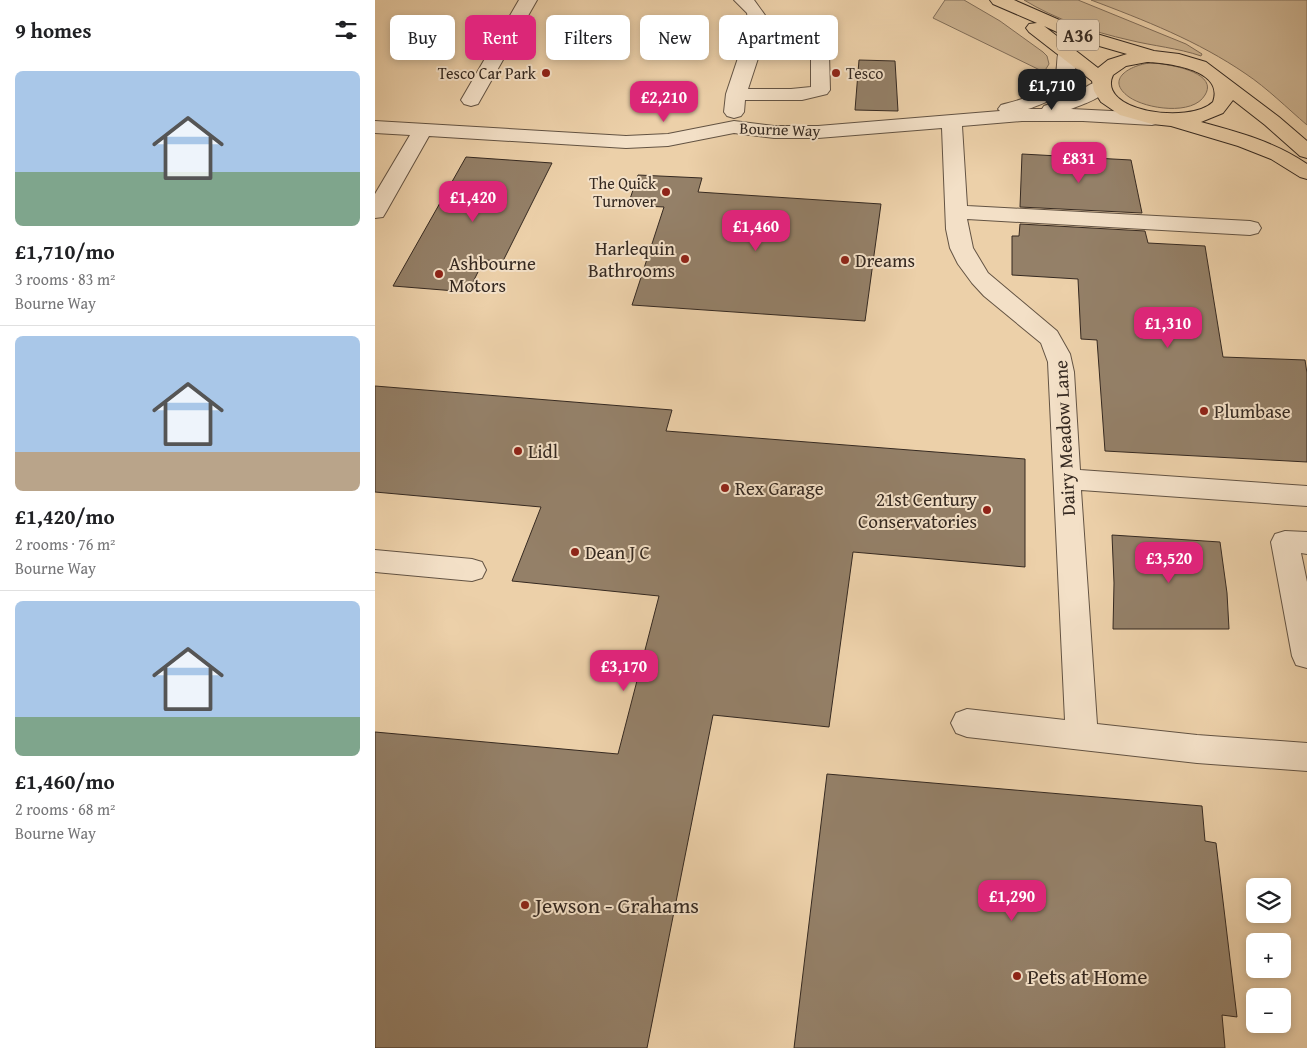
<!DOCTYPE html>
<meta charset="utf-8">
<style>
:root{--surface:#fff;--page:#f6f6f6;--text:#202124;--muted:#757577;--line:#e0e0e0;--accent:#db2777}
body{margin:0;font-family:"Gentium Book Plus",serif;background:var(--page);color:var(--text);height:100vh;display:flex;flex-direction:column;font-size:19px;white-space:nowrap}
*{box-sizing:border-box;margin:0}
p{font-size:16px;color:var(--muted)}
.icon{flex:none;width:28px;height:28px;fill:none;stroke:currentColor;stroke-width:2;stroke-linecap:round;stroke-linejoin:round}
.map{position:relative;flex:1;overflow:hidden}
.panel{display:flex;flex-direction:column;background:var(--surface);width:375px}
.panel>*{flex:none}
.banner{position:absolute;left:15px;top:15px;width:475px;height:45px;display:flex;gap:10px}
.fabs{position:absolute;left:871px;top:878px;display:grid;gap:10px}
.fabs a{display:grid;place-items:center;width:45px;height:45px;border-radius:8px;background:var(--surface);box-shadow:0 2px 8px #0003;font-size:25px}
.price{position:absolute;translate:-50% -42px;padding:0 11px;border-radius:10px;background:var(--accent);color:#fff;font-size:16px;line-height:32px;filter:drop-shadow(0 1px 2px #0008)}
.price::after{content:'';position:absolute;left:50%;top:30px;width:15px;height:11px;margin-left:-8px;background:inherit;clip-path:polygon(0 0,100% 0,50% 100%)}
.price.selected{background:#222;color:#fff}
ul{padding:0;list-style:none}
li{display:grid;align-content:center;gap:10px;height:265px;padding:0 15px}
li+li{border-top:1px solid var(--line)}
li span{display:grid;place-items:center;height:155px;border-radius:8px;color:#555}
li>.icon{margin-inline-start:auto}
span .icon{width:90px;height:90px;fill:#fffc;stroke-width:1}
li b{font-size:21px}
h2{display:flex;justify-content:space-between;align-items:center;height:60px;padding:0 15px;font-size:21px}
.tag{padding:0 18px;border-radius:8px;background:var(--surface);box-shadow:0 2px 8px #0003;font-size:18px;line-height:45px}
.tag.selected{background:var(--accent);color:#fff}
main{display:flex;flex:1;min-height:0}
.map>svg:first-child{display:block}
.green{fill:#cdb492;stroke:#816e5a}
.building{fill:#948068;stroke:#352921}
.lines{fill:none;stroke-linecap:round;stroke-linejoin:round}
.minor-casing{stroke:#635343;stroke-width:2}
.highway-casing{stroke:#352921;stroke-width:2}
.minor{fill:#f3e0c7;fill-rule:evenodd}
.highway{fill:#ecd0a9;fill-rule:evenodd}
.poi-dot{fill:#8f2418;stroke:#f3e0c7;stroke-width:2}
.labels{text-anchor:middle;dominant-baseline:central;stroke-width:4;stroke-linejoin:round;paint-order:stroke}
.far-poi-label{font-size:16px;fill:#352921;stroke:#f3e0c7;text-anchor:end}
.far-street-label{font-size:16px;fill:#352921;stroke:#f3e0c7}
.shield{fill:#f3e0c7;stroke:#6e6053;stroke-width:1}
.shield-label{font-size:18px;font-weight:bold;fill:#352921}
.poi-label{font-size:19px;fill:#352921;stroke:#f3e0c7;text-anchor:start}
.street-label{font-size:19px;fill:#352921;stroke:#f3e0c7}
.near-poi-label{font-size:22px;fill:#352921;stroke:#f3e0c7;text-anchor:start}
</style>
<main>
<section class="panel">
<h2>9 homes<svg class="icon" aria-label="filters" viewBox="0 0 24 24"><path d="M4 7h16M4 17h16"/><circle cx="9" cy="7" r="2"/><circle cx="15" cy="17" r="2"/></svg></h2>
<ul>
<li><span style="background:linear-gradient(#a9c7e8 65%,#7fa58c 0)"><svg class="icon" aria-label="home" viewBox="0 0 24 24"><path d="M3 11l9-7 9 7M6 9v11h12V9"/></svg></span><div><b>£1,710/mo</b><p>3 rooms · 83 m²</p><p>Bourne Way</p></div></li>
<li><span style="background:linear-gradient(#a9c7e8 75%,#b9a48a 0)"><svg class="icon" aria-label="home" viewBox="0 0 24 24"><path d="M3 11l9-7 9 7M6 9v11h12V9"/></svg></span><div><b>£1,420/mo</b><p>2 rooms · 76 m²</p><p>Bourne Way</p></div></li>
<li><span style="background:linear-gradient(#a9c7e8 75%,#7fa58c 0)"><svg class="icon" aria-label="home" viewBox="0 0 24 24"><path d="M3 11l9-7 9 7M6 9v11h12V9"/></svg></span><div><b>£1,460/mo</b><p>2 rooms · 68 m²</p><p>Bourne Way</p></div></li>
</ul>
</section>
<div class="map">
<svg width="932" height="1048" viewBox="0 0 932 1048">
<rect width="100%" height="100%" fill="#ecd0a9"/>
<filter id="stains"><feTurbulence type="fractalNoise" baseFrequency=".004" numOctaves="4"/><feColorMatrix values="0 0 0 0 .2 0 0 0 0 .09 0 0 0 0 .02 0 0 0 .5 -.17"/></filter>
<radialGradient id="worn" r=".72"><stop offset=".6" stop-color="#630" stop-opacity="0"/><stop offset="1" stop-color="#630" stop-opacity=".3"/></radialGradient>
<path class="green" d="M570 0H589L625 21 668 52 672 56 674 64 669 72 558 18Z
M649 0H703L811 44 827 54 826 56C803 48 778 46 754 40 718 32 680 19 649 0Z
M716 0H932V125C912 108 892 88 871 74 823 41 769 20 716 0Z
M775 63C788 63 845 71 830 95 818 116 771 109 754 97 729 79 756 65 775 63Z"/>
<path class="building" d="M484 60 520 61 523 111 480 110Z
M647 154 756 160 767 213 645 207Z
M91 157 177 163 128 261 109 260 93 292 18 286Z
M263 175 327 178 323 192 506 204 490 321 257 305 289 207 253 205Z
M645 224 770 231 773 243 830 246 848 357 930 360 932 373V462L730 451 722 340 706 339 703 279 637 275V236H644Z
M0 386 297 410 291 431 650 459V567L478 552 454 727 338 715 272 1048H0V732L243 754 284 596 137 581 166 507 0 492Z
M737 535 845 542 852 593 854 629H738L739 583Z
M452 774 827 806 830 841 841 843 862 1017 847 1015 850 1048H419Z"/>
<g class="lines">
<g class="minor-casing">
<path id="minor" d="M144 0H162L103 104 96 106 89 104 86 100Z
M359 0H379L392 18 391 29C408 34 444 40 454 54L455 90 452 94 427 100H370L369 112 366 116 359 118 352 116 349 112 351 94 374 25 372 13ZM389 40 419 48 436 57V87L416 89H373Z
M692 47 698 48C702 53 702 58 701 63 700 90 675 102 653 109H667L669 106C678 103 688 100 696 96 709 90 718 78 733 82L735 86C728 98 709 104 696 109L777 113 784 115 787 119 784 123 777 125 708 121H647L587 126 592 206 875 221 883 223 886 228 883 233 875 235 592 219 598 248 613 273 682 331 695 354 699 372 705 470 932 486V506L706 490 722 724 822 735 932 743V771L822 763 592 737 581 733 576 723 581 713 592 709 690 720 673 362 666 343 609 296 597 283 583 264 575 248 571 229 567 128 443 138H399L359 133 293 146 251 148 54 136 11 212 8 217 0 218V194L35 135 0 133V121L251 136 293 134 359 121 399 126H443L625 111 623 109 626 105C644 100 673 94 680 75 684 66 680 55 686 48Z
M910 531 932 532V554L926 553 932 582V668L921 665 917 656 896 542 900 534Z
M0 550 97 559 107 562 111 570 107 578 97 581 0 572Z"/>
</g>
<g class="highway-casing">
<path id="highway" d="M615 0H639L705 29 779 51 804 54 831 62 904 117 932 141V158L925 156 890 125 858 100 848 113 826 122C863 132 900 142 932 164V179L925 177 896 159 863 146 796 126 777 124 745 115 726 102 719 91 717 81 654 32 651 28 654 24 662 23 618 4ZM669 26 693 37 752 54 733 60 723 68ZM772 62C792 63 850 69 838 102 814 125 721 111 738 75L751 66Z"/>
</g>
<use href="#minor" class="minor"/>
<use href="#highway" class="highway"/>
</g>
<g class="poi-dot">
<circle cx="171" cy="73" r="5"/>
<circle cx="461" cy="73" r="5"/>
<circle cx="291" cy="192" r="5"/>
<circle cx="310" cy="259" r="5"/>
<circle cx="470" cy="260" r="5"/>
<circle cx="64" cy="274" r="5"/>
<circle cx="829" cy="411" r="5"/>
<circle cx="143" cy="451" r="5"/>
<circle cx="350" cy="488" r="5"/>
<circle cx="612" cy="510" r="5"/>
<circle cx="200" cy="552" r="5"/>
<circle cx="150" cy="905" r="5"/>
<circle cx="642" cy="976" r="5"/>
</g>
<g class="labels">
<g class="far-poi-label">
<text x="161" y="73">Tesco Car Park</text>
<text x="471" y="73" text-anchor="start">Tesco</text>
<text x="281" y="183">The Quick<tspan x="281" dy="18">Turnover</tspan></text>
</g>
<g class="far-street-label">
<text transform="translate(405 129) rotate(2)">Bourne Way</text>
</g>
<rect class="shield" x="682" y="19.5" width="42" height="31" rx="4"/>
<g class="shield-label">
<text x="703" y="35">A36</text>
</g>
<g class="poi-label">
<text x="300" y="248" text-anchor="end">Harlequin<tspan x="300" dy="22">Bathrooms</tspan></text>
<text x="480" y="260">Dreams</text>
<text x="74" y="263">Ashbourne<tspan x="74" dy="22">Motors</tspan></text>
<text x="839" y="411">Plumbase</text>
<text x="153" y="451">Lidl</text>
<text x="360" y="488">Rex Garage</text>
<text x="602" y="499" text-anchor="end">21st Century<tspan x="602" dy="22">Conservatories</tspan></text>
<text x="210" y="552">Dean J C</text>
</g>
<g class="street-label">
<text transform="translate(689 438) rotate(-93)">Dairy Meadow Lane</text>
</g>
<g class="near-poi-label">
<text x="160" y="905">Jewson - Grahams</text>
<text x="652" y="976">Pets at Home</text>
</g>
</g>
<rect width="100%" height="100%" filter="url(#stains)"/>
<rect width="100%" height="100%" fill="url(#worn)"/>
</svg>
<div class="fabs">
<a><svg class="icon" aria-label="layers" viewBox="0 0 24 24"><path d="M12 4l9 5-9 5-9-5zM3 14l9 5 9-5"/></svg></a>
<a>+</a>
<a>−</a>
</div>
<b class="price selected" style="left:677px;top:111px">£1,710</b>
<b class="price" style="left:289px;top:123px">£2,210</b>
<b class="price" style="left:704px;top:184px">£831</b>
<b class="price" style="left:98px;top:223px">£1,420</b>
<b class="price" style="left:381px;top:252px">£1,460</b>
<b class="price" style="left:793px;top:349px">£1,310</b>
<b class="price" style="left:794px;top:584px">£3,520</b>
<b class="price" style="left:249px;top:692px">£3,170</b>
<b class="price" style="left:637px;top:922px">£1,290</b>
<div class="banner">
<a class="tag">Buy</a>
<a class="tag selected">Rent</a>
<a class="tag">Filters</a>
<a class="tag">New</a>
<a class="tag">Apartment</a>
</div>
</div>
</main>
